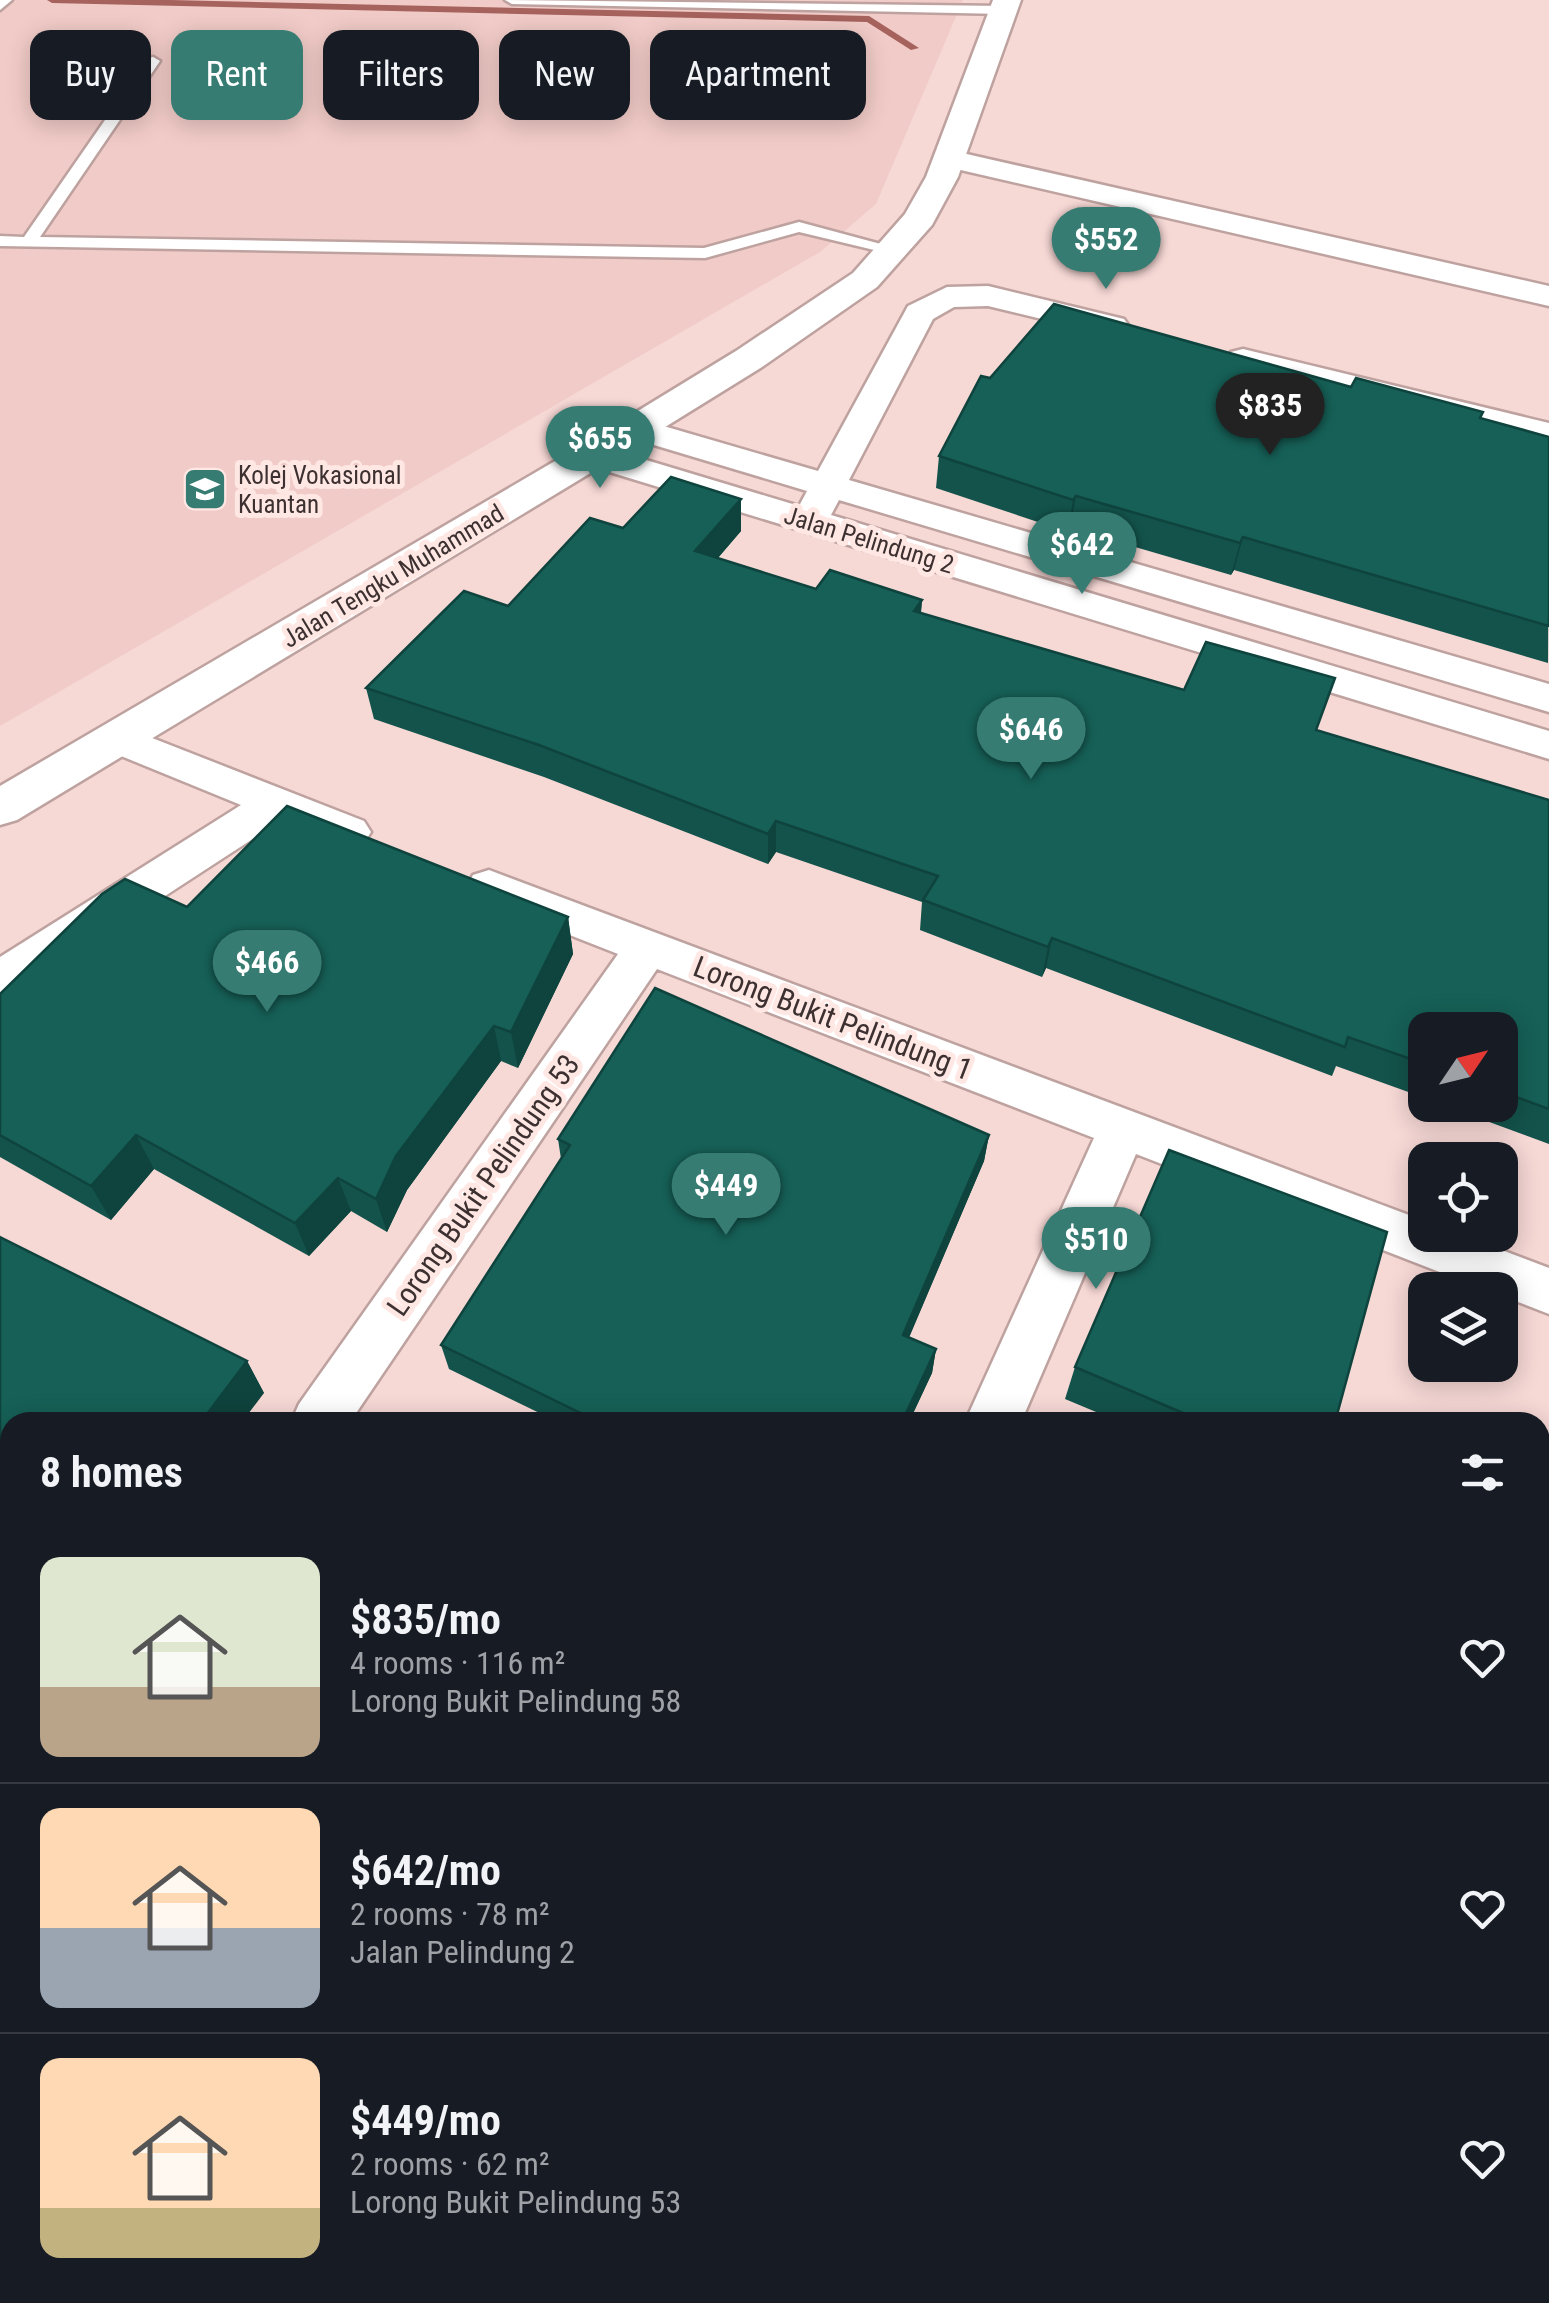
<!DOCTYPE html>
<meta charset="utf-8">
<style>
:root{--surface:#171b24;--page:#242831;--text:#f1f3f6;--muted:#9ea1a6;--line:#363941;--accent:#367c72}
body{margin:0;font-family:"Roboto Condensed",sans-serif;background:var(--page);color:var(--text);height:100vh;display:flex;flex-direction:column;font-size:38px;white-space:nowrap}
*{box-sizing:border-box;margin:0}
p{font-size:32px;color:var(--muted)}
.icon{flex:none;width:55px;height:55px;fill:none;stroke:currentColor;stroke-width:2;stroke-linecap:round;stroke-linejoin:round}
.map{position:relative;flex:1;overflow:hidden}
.sheet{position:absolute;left:0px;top:1412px;width:1550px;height:892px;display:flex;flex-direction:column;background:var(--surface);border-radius:30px 30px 0 0;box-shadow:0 5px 25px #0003}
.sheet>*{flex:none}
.hud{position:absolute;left:30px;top:30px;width:1000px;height:90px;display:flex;gap:20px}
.needle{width:65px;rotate:55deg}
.tools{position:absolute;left:1408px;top:1012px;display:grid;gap:20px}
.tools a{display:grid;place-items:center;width:110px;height:110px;border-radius:20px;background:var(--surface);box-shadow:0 5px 25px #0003;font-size:50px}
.price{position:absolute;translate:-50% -85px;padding:0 22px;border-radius:35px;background:var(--accent);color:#fff;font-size:32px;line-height:65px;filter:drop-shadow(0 2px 5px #0008)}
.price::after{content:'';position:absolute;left:50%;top:60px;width:30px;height:22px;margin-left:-15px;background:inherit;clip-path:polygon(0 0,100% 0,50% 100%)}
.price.active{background:#222;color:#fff}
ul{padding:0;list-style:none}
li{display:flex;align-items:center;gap:30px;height:250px;padding:0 40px}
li+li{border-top:2px solid var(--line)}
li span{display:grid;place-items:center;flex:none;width:280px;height:200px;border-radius:20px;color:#555}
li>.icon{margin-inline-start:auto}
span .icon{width:120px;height:120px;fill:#fffc;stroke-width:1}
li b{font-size:42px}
h2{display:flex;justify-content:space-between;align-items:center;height:120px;padding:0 40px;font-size:42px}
.chip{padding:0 35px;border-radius:20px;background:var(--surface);box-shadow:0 5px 25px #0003;font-size:35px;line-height:90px}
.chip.active{background:var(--accent);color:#fff}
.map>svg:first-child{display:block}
.built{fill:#f1cbc7}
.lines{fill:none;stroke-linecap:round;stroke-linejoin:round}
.stream{fill:#a6625c;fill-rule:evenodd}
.lane-casing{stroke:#bea29f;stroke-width:5}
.street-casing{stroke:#bea29f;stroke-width:5}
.secondary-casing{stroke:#bea29f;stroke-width:5}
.lane{fill:#fff;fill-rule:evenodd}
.street{fill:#fff;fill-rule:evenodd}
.secondary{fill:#fff;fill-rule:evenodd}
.wall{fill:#13534b}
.shaded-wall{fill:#0f433d}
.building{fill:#166057;stroke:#0f433d;stroke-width:2.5}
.labels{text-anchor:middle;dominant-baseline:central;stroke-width:10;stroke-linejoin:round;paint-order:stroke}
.far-poi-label{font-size:25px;fill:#3c3130;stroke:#ffe7e4;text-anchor:start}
.far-street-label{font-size:25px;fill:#3c3130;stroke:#ffe7e4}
.street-label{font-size:30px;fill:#3c3130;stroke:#ffe7e4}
</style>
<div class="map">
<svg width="1549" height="2303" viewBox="0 0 1549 2303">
<rect width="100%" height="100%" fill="#f6d8d5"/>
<path class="built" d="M0 0H963L876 204 820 252 0 726Z"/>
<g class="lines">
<path class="stream" d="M47 0H171L869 16 919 48 911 50 867 22 52 3Z"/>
<g class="lane-casing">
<path id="lane" d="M0 0H12L0 10Z
M505 0 1004 6 1011 10 1004 14 512 4Z
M153 57 160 61 40 237 704 248 799 222 903 250 895 255 799 232 705 258 0 246V236L24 237 148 58Z"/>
</g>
<g class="street-casing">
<path id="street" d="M949 150 1549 286V306L939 165 934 159 939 153Z
M988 286 1124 319 1129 326 1124 333 1112 336 988 306 954 307 933 319 849 480 1549 684V712L839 500 831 515 1549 731V759L580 463 575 455 580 447 593 444 799 506 807 491 624 436 618 429 624 422 636 418 818 471 908 306 947 287Z
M1243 349 1549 423V445L1231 366 1226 359 1231 352Z
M119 725 364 821 371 832 364 843 349 847 280 821 16 993 0 998V957L241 805 104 749 98 739 104 729Z
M489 870 1425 1221V1235H1462L1549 1268V1314L1500 1295V1290H1486L1136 1154 1021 1422H965L1094 1138 657 969 350 1422H291L299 1404 618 954 473 897 467 886 473 875Z
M0 1540 10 1544V1601L0 1597Z
M572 2295H647L643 2303H569Z
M1309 2295H1395L1398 2303H1313Z"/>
</g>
<g class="secondary-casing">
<path id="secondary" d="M993 0H1021L958 177 932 225 877 287 762 367 607 463 17 820 0 825V786L579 447 736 351 853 273 905 214 926 177Z"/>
</g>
<use href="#lane" class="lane"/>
<use href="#street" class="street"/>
<use href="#secondary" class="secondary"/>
</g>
<path class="wall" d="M990 378 1351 387 1480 418 1549 437 1548 663 1234 570 1231 575 1070 528 1068 532 936 488 939 456Z
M741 499V531L718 558 816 589 922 600 921 613 1549 800V1144L1443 1105H1500V1030H1425V1098L1336 1066 1332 1076 1046 968 1042 977 920 930 922 902 776 852 768 864 544 777 374 719 366 688 508 606 623 528Z
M187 907 568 917 573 954 518 1068 501 1061 407 1190 387 1232 351 1211 309 1256 154 1169 111 1220 0 1157V994Z
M989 1135 984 1161 909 1337 936 1349 932 1373 909 1422H558L449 1369 441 1345 561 1159 558 1139Z
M0 1237 247 1361 264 1393 10 1422V1479L0 1474Z
M1075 1367 1335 1422H1120L1065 1399Z"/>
<path class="shaded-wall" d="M1076 496 1070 528 1068 532 1073 500Z
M741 499V531L696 583 695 551Z
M1243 537 1234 570 1231 575 1240 543Z
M922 600 919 631 914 611Z
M776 821V852L768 864V834Z
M568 917 573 954 518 1068 511 1032Z
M1052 938 1046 968 1042 977 1048 947Z
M494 1026 501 1061 407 1190 387 1232 376 1199 396 1156Z
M136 1135 154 1169 111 1220 91 1186Z
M989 1135 984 1161 900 1359 903 1335Z
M338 1178 351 1211 309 1256 295 1223Z
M936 1349 932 1373 909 1422H902Z
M247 1361 264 1393 242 1422H201Z
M10 2050V2083L0 2077V2065Z
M353 2295H369L364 2303H349Z"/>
<path class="building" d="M1054 304 1351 387 1356 378 1483 412 1480 418 1549 437V626L1243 537 1240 543 1076 496 1073 500 939 456 981 376 990 378Z
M671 477 741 499 695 551 816 589 830 570 922 600 914 611 1184 690 1206 642 1335 678 1316 730 1549 800V1109L1500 1091V1030H1425V1064L1348 1037 1345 1047 1052 938 1048 947 923 900 938 876 776 821 768 834 539 745 366 688 464 591 508 606 590 518 623 528Z
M287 806 568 917 511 1032 494 1026 396 1156 376 1199 338 1178 295 1223 136 1135 91 1186 0 1135V994L102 894 125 879 187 907Z
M655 988 989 1135 903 1335 936 1349 902 1422H599L441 1345 570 1145 558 1139Z
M1169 1150 1387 1232 1335 1422H1204L1075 1367Z
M0 1237 247 1361 201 1422H10V1465L0 1459Z
M0 1657 10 1663V2050L0 2065Z
M0 2077 10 2083V2295H353L349 2303H0Z
M691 2295H1126L1140 2303H687Z"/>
<defs>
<g id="school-square" transform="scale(2.25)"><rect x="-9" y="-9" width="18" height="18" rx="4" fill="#367c72" stroke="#ffe7e4"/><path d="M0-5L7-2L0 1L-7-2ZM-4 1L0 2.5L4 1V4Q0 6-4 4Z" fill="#fff"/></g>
</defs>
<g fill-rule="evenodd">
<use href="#school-square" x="205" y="489"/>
</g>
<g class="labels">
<g class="far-poi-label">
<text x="238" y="475">Kolej Vokasional<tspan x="238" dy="29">Kuantan</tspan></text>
</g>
<g class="far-street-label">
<text transform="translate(869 540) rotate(17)">Jalan Pelindung 2</text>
<text transform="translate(393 576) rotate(-31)">Jalan Tengku Muhammad</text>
</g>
<g class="street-label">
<text transform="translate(833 1018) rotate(21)">Lorong Bukit Pelindung 1</text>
<text transform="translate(483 1185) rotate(-55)">Lorong Bukit Pelindung 53</text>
</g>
</g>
</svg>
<div class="tools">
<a><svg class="needle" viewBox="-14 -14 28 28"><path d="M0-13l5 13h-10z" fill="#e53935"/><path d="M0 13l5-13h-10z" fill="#9ea1a6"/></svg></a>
<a><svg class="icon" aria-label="locate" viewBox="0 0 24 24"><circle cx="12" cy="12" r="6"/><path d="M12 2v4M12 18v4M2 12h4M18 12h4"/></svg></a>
<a><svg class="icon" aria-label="layers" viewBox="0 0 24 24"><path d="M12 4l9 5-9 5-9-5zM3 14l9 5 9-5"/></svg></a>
</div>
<b class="price" style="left:1106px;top:292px">$552</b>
<b class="price active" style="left:1270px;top:458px">$835</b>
<b class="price" style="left:600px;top:491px">$655</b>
<b class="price" style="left:1082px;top:597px">$642</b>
<b class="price" style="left:1031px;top:782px">$646</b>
<b class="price" style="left:267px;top:1015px">$466</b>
<b class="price" style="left:726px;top:1238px">$449</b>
<b class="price" style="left:1096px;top:1292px">$510</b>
<div class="hud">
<a class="chip">Buy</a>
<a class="chip active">Rent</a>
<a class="chip">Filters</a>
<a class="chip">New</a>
<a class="chip">Apartment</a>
</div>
<section class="sheet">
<h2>8 homes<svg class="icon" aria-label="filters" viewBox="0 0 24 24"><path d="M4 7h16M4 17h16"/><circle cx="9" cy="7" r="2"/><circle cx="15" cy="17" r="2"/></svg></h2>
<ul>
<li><span style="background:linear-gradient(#dfe7d0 65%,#b9a48a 0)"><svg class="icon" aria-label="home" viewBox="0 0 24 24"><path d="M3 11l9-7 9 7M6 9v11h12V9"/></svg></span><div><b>$835/mo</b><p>4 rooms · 116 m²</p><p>Lorong Bukit Pelindung 58</p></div><svg class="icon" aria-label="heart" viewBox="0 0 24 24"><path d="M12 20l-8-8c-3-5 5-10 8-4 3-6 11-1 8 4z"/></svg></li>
<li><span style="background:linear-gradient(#ffd9b3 60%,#9aa5b1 0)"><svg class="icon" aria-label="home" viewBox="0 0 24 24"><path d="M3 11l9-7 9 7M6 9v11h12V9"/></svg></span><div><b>$642/mo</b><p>2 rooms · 78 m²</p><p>Jalan Pelindung 2</p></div><svg class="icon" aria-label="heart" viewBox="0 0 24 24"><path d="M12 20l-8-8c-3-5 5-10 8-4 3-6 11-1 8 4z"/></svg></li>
<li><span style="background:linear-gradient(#ffd9b3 75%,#c2b280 0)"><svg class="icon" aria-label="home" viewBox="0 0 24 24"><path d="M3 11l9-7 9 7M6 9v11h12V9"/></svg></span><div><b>$449/mo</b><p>2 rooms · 62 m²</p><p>Lorong Bukit Pelindung 53</p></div><svg class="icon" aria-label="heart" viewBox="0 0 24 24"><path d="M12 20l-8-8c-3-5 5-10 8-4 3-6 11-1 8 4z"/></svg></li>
</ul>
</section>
</div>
